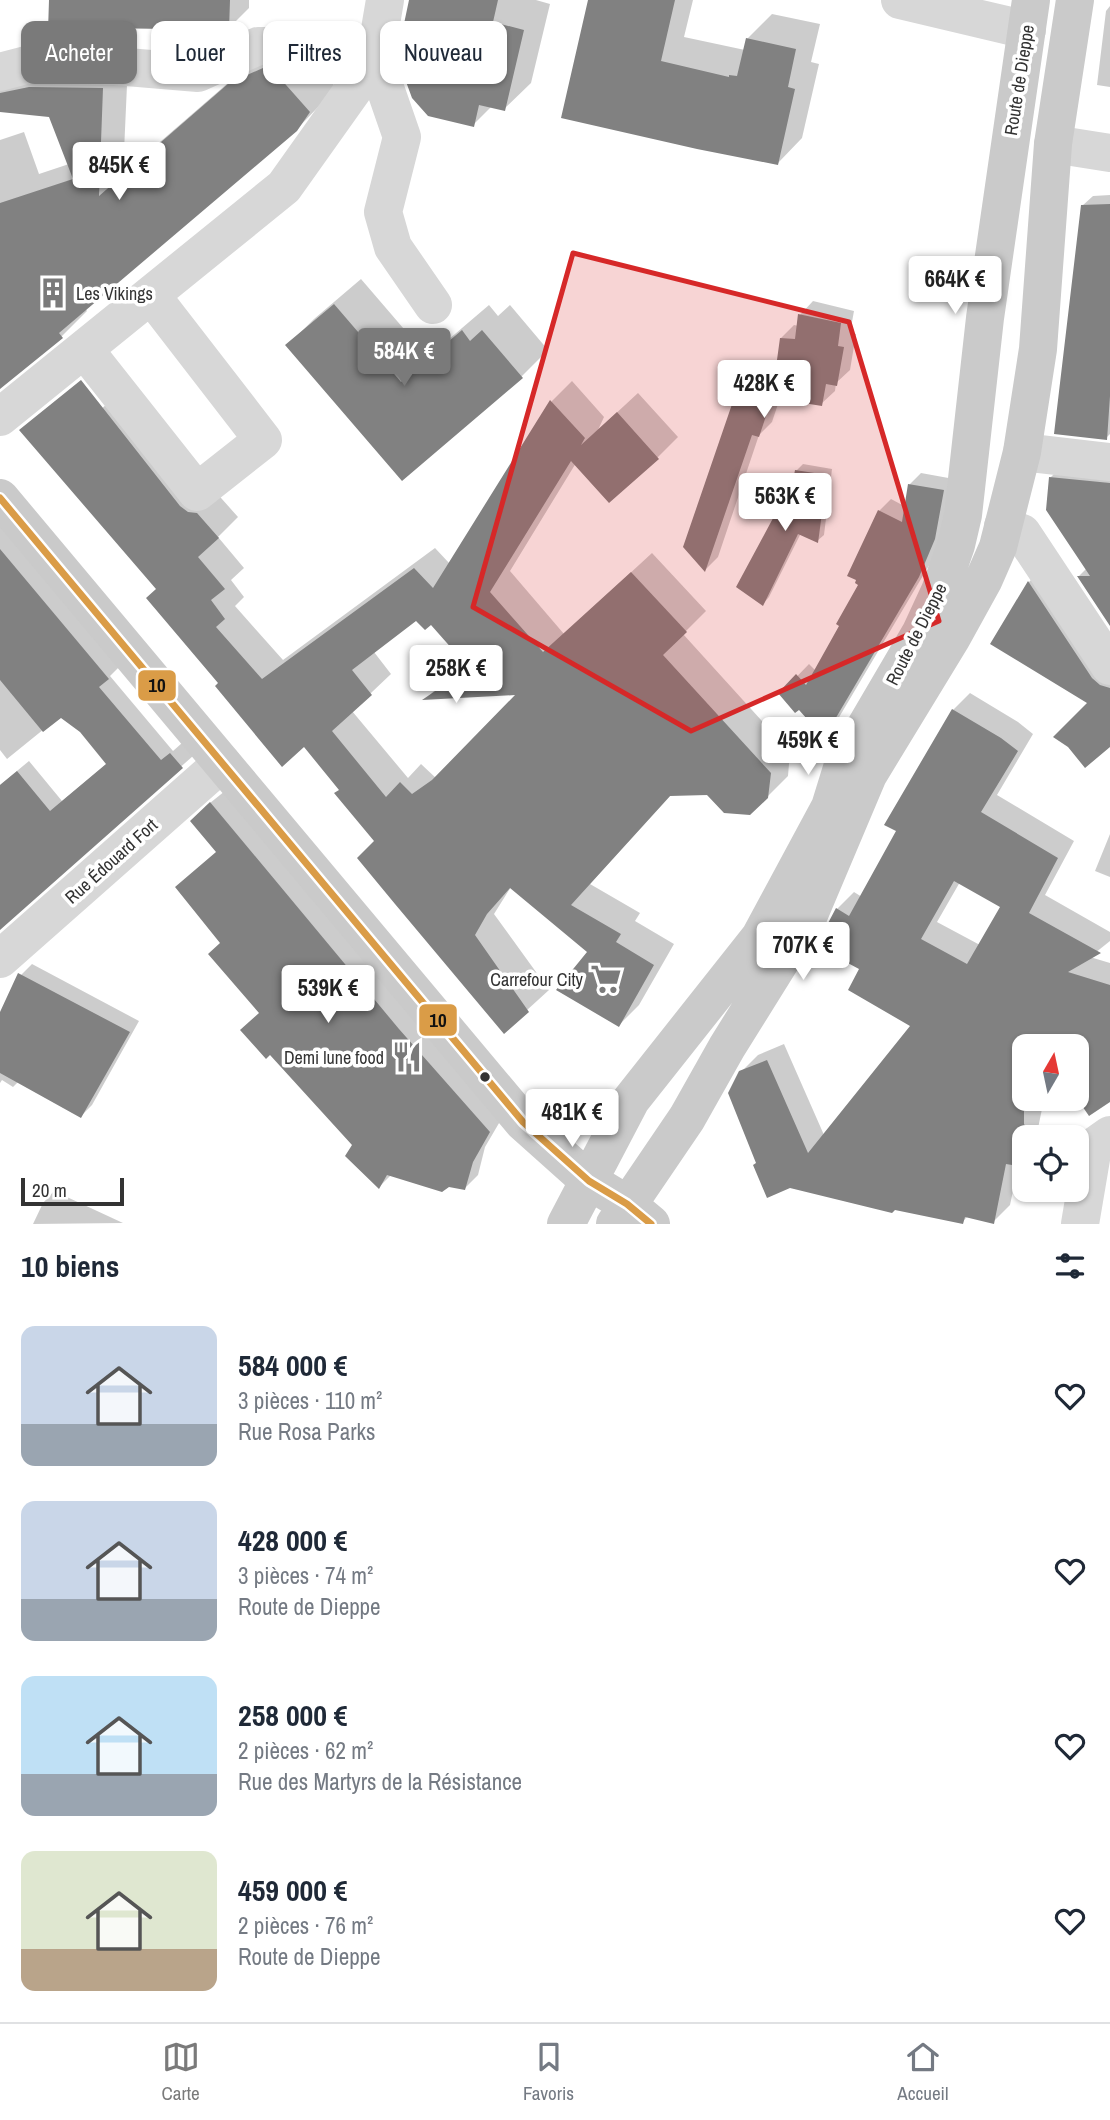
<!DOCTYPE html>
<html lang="fr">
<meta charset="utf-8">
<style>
:root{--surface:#fff;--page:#f6f6f7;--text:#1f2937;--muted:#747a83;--line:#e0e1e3;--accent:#7a7a7a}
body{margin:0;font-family:"Archivo Narrow",sans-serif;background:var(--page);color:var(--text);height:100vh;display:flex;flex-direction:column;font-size:26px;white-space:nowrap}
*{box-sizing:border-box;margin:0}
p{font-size:23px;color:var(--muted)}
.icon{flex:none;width:38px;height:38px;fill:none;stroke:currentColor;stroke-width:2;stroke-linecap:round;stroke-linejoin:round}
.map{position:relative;height:1224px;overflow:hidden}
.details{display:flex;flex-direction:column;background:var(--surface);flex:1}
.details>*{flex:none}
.hud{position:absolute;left:21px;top:21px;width:700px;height:63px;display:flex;gap:14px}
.needle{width:46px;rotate:9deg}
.fabs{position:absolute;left:1012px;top:1034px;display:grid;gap:14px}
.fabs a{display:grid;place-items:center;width:77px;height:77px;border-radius:14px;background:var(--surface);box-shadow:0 2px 5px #0004;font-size:35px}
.scale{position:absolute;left:21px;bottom:18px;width:103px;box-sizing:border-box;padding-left:7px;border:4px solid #333;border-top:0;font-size:19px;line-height:24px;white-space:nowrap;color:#333;-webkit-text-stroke:5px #fff;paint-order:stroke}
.price{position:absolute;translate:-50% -60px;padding:0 16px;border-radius:7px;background:#fff;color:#222;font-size:23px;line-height:46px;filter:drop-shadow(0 2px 4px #0008)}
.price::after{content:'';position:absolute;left:50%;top:42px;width:21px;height:16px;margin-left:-10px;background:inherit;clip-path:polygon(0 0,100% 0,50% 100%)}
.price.selected{background:var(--accent);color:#fff}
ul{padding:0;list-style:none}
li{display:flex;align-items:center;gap:21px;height:175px;padding:0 21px}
li span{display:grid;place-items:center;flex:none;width:196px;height:140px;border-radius:14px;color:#555}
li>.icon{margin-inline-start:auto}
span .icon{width:84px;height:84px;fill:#fffc;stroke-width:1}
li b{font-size:30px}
h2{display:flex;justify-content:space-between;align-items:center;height:84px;padding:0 21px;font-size:30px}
.pill{padding:0 24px;border-radius:14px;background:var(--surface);box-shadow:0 2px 5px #0004;font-size:24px;line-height:63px}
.pill.selected{background:var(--accent);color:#fff}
.dock{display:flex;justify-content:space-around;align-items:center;height:98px;border-top:2px solid var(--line);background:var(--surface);font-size:19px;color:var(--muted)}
.dock a{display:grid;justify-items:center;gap:4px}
.dock .selected{color:var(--accent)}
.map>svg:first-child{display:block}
.shadow{fill:#0003;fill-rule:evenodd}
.building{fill:#818181;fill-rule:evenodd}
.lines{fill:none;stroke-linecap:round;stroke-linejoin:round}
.minor{stroke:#d7d7d7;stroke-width:38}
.major{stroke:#cacaca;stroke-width:38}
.bus-1-casing{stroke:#fff;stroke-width:12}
.bus-1{stroke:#da9c47;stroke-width:7}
.marked{fill:#d62828;fill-opacity:0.2;stroke:#d62828;stroke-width:5;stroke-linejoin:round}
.bus-dot{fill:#333;stroke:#fff;stroke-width:2.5}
.labels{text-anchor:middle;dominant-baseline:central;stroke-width:7;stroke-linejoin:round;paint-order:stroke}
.street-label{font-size:18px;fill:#333;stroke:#fff}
.poi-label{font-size:18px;fill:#333;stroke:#fff;text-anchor:end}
.line-badge{stroke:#fff;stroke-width:2.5}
.pale-badge-label{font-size:19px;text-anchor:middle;font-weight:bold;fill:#111}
</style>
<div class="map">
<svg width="1110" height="1224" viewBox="0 0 1110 1224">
<rect width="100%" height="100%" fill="#fff"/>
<path class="shadow" d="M51 0H249V8L228 29 107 26 102 31Z
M412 0H536L550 4 531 83 504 109 492 106 473 125Z
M590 0H693L684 37 745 50 747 39 772 14 820 24 811 62 819 64 802 138 778 163Z
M1110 6V87L1097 85 1106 11Z
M297 43 335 86 322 103 296 130 85 308 87 311 62 336 0 387V140L24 132 39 174 69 164 76 118 0 111V63H128L123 174 257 58Z
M1110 195V434L1106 438 1082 206 1093 196Z
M361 279 428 357 489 305 498 316 510 305 548 350 522 376 402 478 288 345 314 319Z
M813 301 854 311 850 333 856 334 850 370 836 383 835 391 821 404 780 398 772 422 759 435 718 557 705 570 742 379 755 366 777 373 781 338 794 325 799 326 800 315Z
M572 381 604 417 598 430 638 393 678 437 657 458 576 463 510 571 564 634 652 553 706 611 683 634 790 752 788 776 767 797 672 794 590 884 640 913 635 921 674 944 639 1005 619 1025 589 951 511 887 494 914 549 990 504 1031 341 789 304 744 221 683 158 588 67 439 124 389 238 517 218 537 244 568 231 580 244 597 235 606 283 660 435 548 450 564 552 401ZM417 619 431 622 468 664 445 680 427 698 519 693 437 779 421 764 408 778 352 711 391 674 374 652Z
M1072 456 1110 460V623L1079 576 1087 568 1050 478Z
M803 464 832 469 824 535 817 541 801 533 769 597 763 604 796 471Z
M921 473 954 479 937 552 835 724 824 736 800 708 781 693 809 664 816 671 861 584 879 511 891 499 906 507 909 485Z
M0 524 119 667 110 676 173 751 182 743 193 756 0 926V785L29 761 62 801 108 763 65 712 7 759 0 750Z
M1050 561 1110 651V745L1089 702 993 644 1029 582Z
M970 693 1018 722 1033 734 997 795 1074 841 1045 895 1110 932V941L1090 957 1110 963V1102H1107L1076 1046H1024V1099H1034L1042 1109 1036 1138H1024V1158L1019 1163 1010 1205 993 1222 968 1216 962 1222 758 1162 741 1072 758 1055 784 1044 824 1135 913 1025 862 968 837 909 854 892 862 897 898 831 953 710ZM960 882 1003 906 980 945 937 922Z
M225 791 502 1118 485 1147 478 1175 465 1188 392 1174 379 1187 354 1145 261 1012 222 943 218 851 205 807Z
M1110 834V877L1095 871Z
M32 964 139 1021 92 1105 81 1116 19 1081 13 1087 2 1080 0 1083V1016L21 975Z
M54 1191 123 1223 33 1224 43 1203Z"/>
<path class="building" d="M49 0H230L229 30 103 28V32L48 31Z
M409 0H498L493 22 524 30 505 111 479 105 474 127 428 116 412 98 397 57Z
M588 0H675L661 61 729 77V75L737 76 746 38 796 49 788 87 795 89 778 165 697 149 561 118Z
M263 68H271L310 112 297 131 59 333 63 338 0 389V203L73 179 49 117 0 112V93L29 87 103 88 99 196 229 83Z
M1110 204V396L1107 440 1054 434 1081 205Z
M334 304 401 382 462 330 470 341 482 330 523 378 402 481 285 345Z
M798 314 841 323 838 346 844 347 837 386 826 384 822 406 772 398 759 437 752 435 705 572 683 547 741 378 773 389 780 338 795 339Z
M81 380 180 506 188 512 197 513 219 538 198 557 225 589 211 600 225 619 216 627 262 679 414 568 433 588 550 400 585 438 581 445 617 412 659 459 609 503 571 461 490 592 543 652 631 572 687 632 663 655 771 773 768 798 750 815 724 813 707 795 670 796 571 905 621 934 616 942 654 965 619 1027 556 990 587 952 510 888 487 914 475 935 529 1012 504 1034 395 904 357 858 374 841 334 793 339 790 304 747 282 767 215 686 218 683 146 598 156 589 19 430ZM416 621 425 630 431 625 469 668 422 700 515 695 432 780 412 794 400 782 386 797 332 731 372 695 352 670Z
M795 470 827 475 818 543 798 534 763 606 736 587 793 481Z
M1049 477 1110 483V626L1077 576H1090L1046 510Z
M908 484 944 490 935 539 919 577 824 738 799 710 795 713 778 693 796 674 806 685 839 626 836 624 858 585 855 583 856 580 847 576 878 510 902 522Z
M0 549 109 679 99 687 161 760 170 753 183 768 0 930V785L17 771 50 811 106 764 80 732 61 718 43 732 0 680Z
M1028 581 1092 678 1100 685 1110 688V747L1085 768 1068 747 1053 737 1087 703 990 644Z
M952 709 1001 738 1018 751 981 812 1058 858 1029 913 1101 953 1068 972 1110 985V1102L1089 1116 1076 1097V1046H1024V1124L1026 1127 1018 1166 1006 1164 994 1224 965 1217 963 1224 895 1210 892 1213 790 1188 767 1198 753 1165 756 1163 728 1093 739 1071 767 1060 808 1153 910 1026 848 990 859 969 816 946 836 908 849 916 896 831 884 825ZM954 881 1000 907 967 964 921 939Z
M210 802 399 1029 490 1132 473 1162 465 1190 449 1187 442 1192 387 1175 379 1189 345 1156 352 1145 270 1055 266 1059 240 1030 259 1013 208 954 220 943 175 887 216 852 190 821Z
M18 973 130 1032 81 1118 0 1073V1012Z"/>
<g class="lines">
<path class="minor" d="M900 0 1027 30
M0 72 26 65 115 66 198 73 258 46H314L375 59 402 137 383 212 393 247 433 305
M1053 144 1110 153
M84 349 197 492 263 440 151 295
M0 417 284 187 375 59 385 0
M1022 452 1110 462
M1003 526 1022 533 1110 666
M0 959 222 763
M1080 1224 1093 1147 1110 1135"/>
<path class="major" d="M0 498 523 1122 589 1181 627 1204 651 1224
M566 1224 631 1100 760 937 830 807 843 765 921 632 940 591 956 545 963 515 985 318 1031 0
M615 1224 687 1118 727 1047 808 917 868 775 952 637 984 579 998 547 1022 452 1038 349 1053 144 1075 0"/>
<g class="bus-1-casing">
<path id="bus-1" d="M0 498 523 1122 589 1181 627 1204 651 1224"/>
</g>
<use href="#bus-1" class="bus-1"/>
</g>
<path class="marked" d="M573 253 849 322 939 621 691 731 473 607Z"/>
<defs>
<g id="building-bare" transform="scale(2.415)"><path d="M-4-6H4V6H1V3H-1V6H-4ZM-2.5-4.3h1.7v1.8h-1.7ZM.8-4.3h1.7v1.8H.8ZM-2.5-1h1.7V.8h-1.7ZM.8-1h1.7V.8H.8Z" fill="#7a7a7a" stroke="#fff" stroke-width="2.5" paint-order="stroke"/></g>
<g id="supermarket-bare" transform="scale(2.415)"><path d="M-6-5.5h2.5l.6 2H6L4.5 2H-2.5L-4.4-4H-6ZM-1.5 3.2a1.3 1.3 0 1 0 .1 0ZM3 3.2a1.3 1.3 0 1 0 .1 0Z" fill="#7a7a7a" stroke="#fff" stroke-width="2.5" paint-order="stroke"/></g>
<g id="restaurant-bare" transform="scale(2.415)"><path d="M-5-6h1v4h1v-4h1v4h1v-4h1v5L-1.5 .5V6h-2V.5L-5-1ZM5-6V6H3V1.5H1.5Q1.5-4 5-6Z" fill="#7a7a7a" stroke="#fff" stroke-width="2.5" paint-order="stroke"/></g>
</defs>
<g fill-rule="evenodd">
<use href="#building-bare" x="53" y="293"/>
<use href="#supermarket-bare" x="606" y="979"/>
<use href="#restaurant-bare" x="407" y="1057"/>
</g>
<circle class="bus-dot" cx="485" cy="1077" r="6"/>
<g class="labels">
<g class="street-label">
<text transform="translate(1019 80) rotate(-81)">Route de Dieppe</text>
<text transform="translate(916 634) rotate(-63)">Route de Dieppe</text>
<text transform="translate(111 861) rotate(-42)">Rue Édouard Fort</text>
</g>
<g class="poi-label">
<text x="76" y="293" text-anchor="start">Les Vikings</text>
<text x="583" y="979">Carrefour City</text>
<text x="384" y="1057">Demi lune food</text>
</g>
</g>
<g class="line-badge">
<rect x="137" y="669" width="40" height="33" rx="7" fill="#da9c47"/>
<rect x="418" y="1003" width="40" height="34" rx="7" fill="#da9c47"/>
</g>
<g class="pale-badge-label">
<text x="157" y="692">10</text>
<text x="438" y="1027">10</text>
</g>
</svg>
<div class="fabs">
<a><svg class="needle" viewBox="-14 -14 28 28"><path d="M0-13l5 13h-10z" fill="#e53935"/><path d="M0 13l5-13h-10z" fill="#747a83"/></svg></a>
<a><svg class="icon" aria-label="locate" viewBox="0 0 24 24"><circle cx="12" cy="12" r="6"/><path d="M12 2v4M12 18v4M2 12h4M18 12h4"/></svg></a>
</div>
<div class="scale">20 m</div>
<b class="price" style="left:119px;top:202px">845K €</b>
<b class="price" style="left:955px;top:316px">664K €</b>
<b class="price selected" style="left:404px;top:388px">584K €</b>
<b class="price" style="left:764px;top:420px">428K €</b>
<b class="price" style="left:785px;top:533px">563K €</b>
<b class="price" style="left:456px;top:705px">258K €</b>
<b class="price" style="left:808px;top:777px">459K €</b>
<b class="price" style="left:803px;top:982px">707K €</b>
<b class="price" style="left:328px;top:1025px">539K €</b>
<b class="price" style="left:572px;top:1149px">481K €</b>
<div class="hud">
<a class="pill selected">Acheter</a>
<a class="pill">Louer</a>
<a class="pill">Filtres</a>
<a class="pill">Nouveau</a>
</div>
</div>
<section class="details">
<h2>10 biens<svg class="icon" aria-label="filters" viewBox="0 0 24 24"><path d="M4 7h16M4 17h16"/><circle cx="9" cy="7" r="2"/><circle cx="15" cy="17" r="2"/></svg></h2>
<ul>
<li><span style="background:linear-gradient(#c9d6e8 70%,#9aa5b1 0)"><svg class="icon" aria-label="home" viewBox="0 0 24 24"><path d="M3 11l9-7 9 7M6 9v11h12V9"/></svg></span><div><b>584 000 €</b><p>3 pièces · 110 m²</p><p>Rue Rosa Parks</p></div><svg class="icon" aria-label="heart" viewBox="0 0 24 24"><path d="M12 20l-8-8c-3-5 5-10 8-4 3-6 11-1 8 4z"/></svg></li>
<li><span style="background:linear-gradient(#c9d6e8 70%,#9aa5b1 0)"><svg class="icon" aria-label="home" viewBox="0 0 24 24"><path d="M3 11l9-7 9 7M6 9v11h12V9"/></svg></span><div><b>428 000 €</b><p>3 pièces · 74 m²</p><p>Route de Dieppe</p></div><svg class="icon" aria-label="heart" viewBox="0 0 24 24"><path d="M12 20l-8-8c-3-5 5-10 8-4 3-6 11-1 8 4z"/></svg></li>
<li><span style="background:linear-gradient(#bfe0f5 70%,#9aa5b1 0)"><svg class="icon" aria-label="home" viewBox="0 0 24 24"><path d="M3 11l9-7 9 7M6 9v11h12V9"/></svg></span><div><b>258 000 €</b><p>2 pièces · 62 m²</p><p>Rue des Martyrs de la Résistance</p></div><svg class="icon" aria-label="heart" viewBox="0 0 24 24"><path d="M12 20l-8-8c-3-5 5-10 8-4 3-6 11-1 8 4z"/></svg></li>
<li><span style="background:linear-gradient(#dfe7d0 70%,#b9a48a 0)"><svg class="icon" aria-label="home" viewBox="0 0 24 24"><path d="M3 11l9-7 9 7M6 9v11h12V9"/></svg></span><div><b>459 000 €</b><p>2 pièces · 76 m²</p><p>Route de Dieppe</p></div><svg class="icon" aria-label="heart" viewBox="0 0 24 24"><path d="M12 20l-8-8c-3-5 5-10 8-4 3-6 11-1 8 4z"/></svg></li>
</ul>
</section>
<nav class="dock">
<a class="selected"><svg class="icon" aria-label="map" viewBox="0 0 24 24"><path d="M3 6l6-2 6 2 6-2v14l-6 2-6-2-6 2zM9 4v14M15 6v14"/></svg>Carte</a>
<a><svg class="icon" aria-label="saved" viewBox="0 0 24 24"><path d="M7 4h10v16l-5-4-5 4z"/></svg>Favoris</a>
<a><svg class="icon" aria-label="home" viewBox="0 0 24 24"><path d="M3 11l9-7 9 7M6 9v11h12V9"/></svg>Accueil</a>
</nav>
